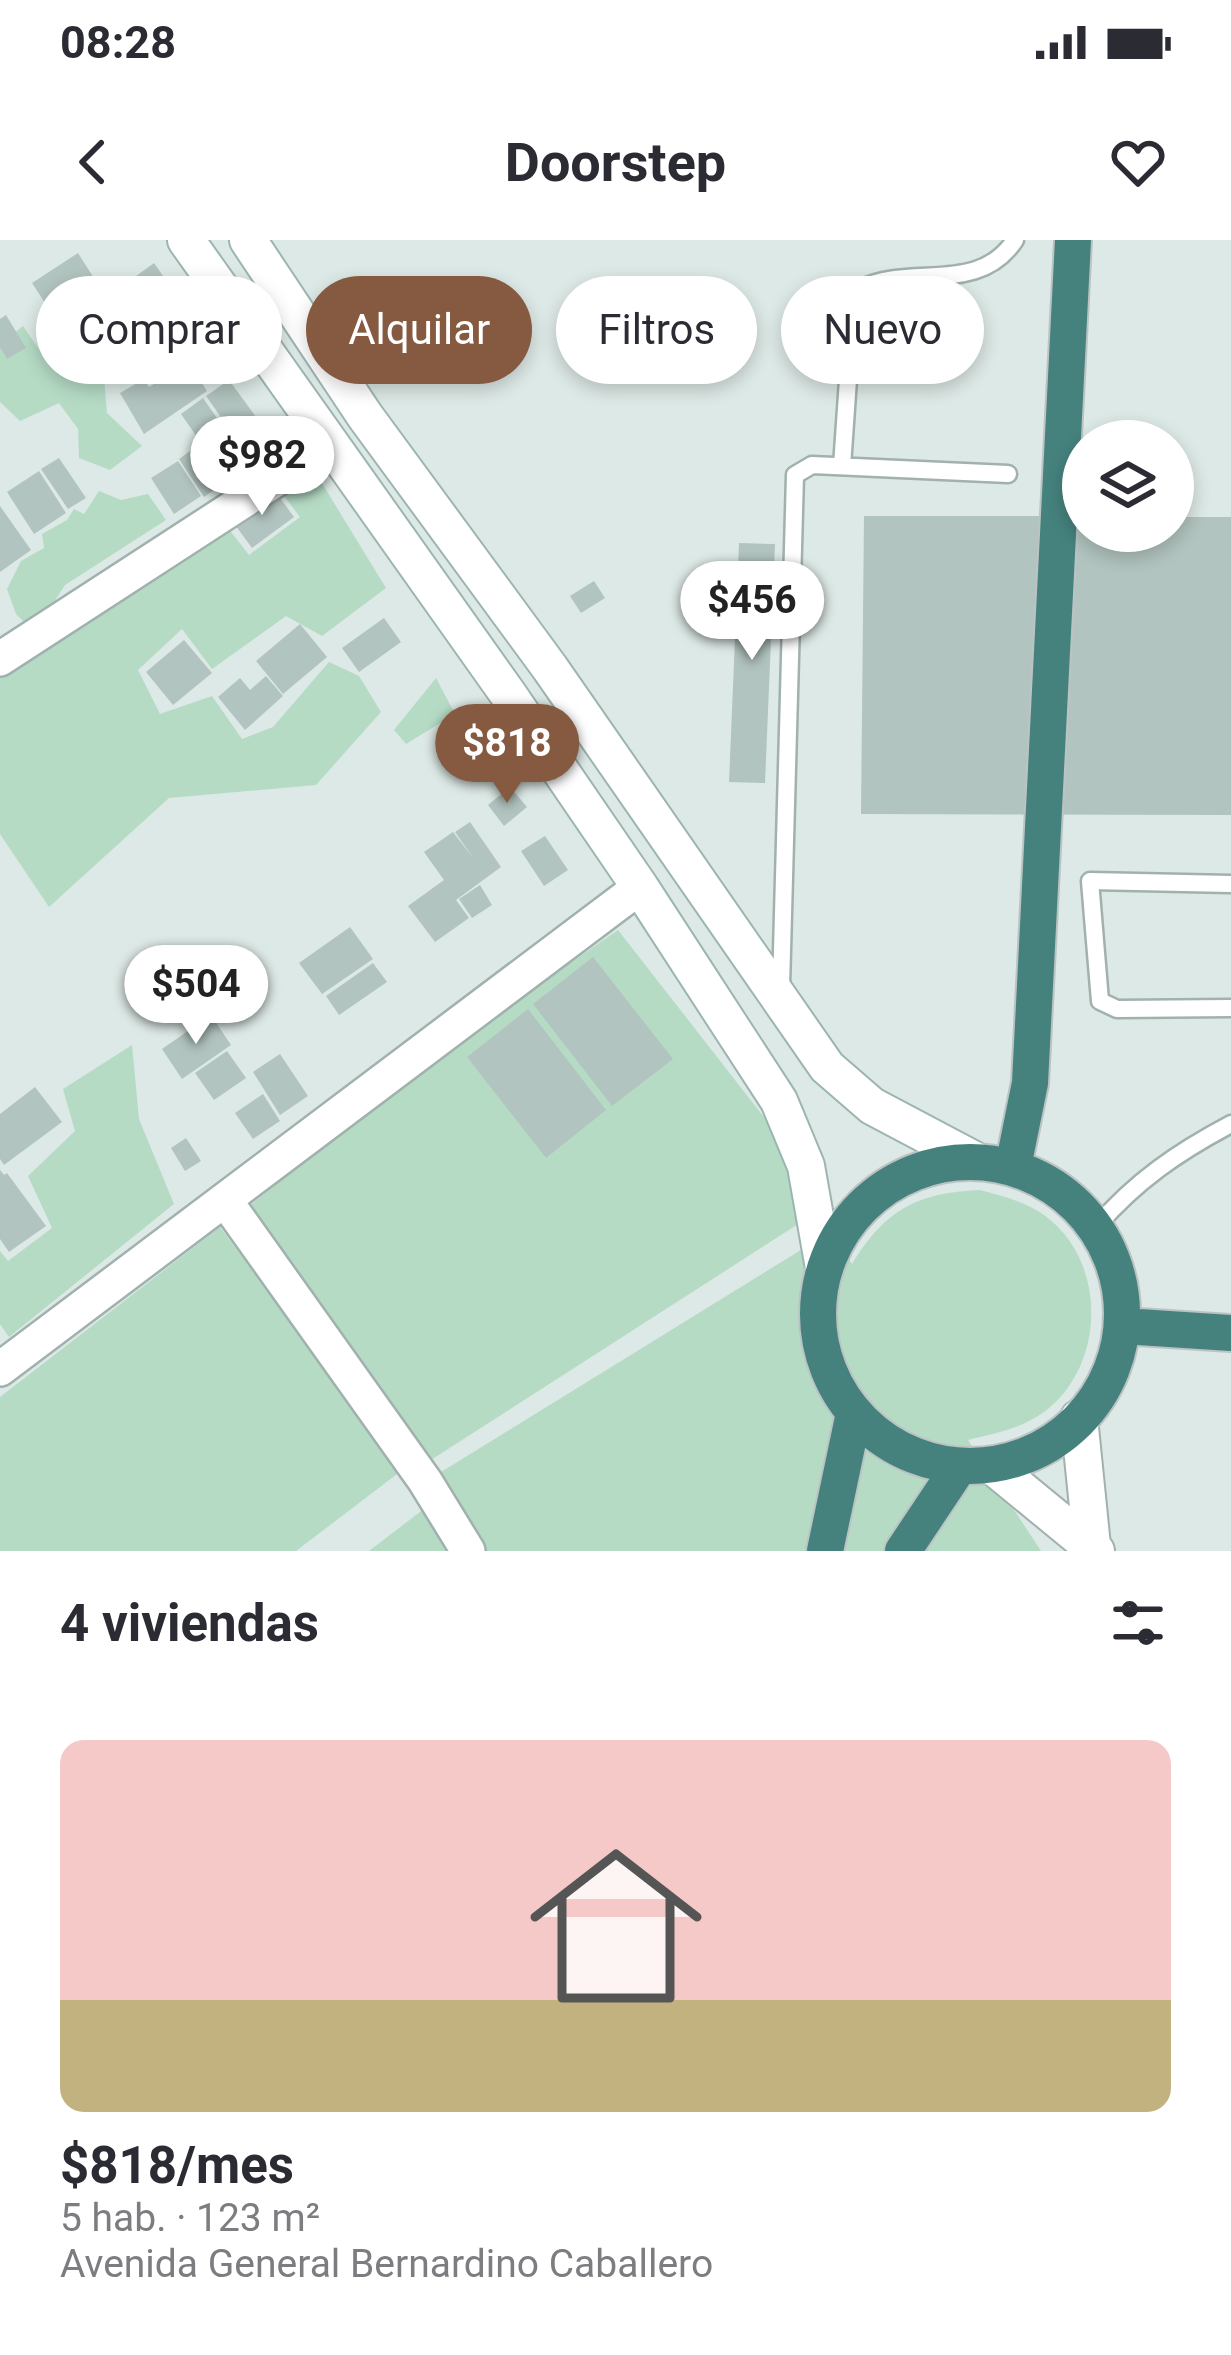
<!DOCTYPE html>
<html lang="es">
<meta charset="utf-8">
<style>
:root{--surface:#fff;--page:#f2f2f3;--text:#2b2b33;--muted:#7c7c81;--accent:#855a40}
body{margin:0;font-family:Roboto,sans-serif;background:var(--page);color:var(--text);height:100vh;display:flex;flex-direction:column;font-size:45px;white-space:nowrap}
*{box-sizing:border-box;margin:0}
p{font-size:39px;color:var(--muted)}
.icon{flex:none;width:66px;height:66px;fill:none;stroke:currentColor;stroke-width:2;stroke-linecap:round;stroke-linejoin:round}
.map{position:relative;height:1311px;overflow:hidden}
.sheet{display:flex;flex-direction:column;background:var(--surface);flex:1}
.sheet>*{flex:none}
.hud{position:absolute;left:36px;top:36px;width:1161px;height:108px;display:flex;gap:24px}
.buttons{position:absolute;left:1062px;top:180px;display:grid;gap:24px}
.buttons a{display:grid;place-items:center;width:132px;height:132px;border-radius:50%;background:var(--surface);box-shadow:0 6px 18px #0003;font-size:60px}
.price{position:absolute;translate:-50% -102px;padding:0 27px;border-radius:42px;background:#fff;color:#222;font-size:39px;line-height:78px;filter:drop-shadow(0 3px 6px #0008)}
.price::after{content:'';position:absolute;left:50%;top:72px;width:36px;height:27px;margin-left:-18px;background:inherit;clip-path:polygon(0 0,100% 0,50% 100%)}
.price.selected{background:var(--accent);color:#fff}
ul{padding:0;list-style:none}
li{display:grid;align-content:center;gap:24px;height:636px;padding:0 60px}
li span{display:grid;place-items:center;height:372px;border-radius:24px;color:#555}
li>.icon{margin-inline-start:auto}
span .icon{width:216px;height:216px;fill:#fffc;stroke-width:1}
li b{font-size:51px}
h2{display:flex;justify-content:space-between;align-items:center;height:144px;padding:0 60px;font-size:51px}
.chip{padding:0 42px;border-radius:54px;background:var(--surface);box-shadow:0 6px 18px #0003;font-size:42px;line-height:108px}
.chip.selected{background:var(--accent);color:#fff}
.status{display:flex;justify-content:space-between;align-items:center;height:84px;padding:0 60px;background:var(--surface);direction:ltr}
.status svg{height:33px;fill:currentColor}
header{display:flex;justify-content:space-between;align-items:center;height:156px;padding:0 60px;background:var(--surface);font-size:54px;font-weight:700}
.map>svg:first-child{display:block}
.green{fill:#b5dbc5}
.building{fill:#b2c4bf}
.lines{fill:none;stroke-linecap:round;stroke-linejoin:round}
.service-casing{stroke:#a0b1ae;stroke-width:21}
.minor-casing{stroke:#a0b1ae;stroke-width:38}
.tertiary-casing{stroke:#a0b1ae;stroke-width:40}
.secondary-casing{stroke:#9cb5b0;stroke-width:40}
.trunk-casing{stroke:#bcc4c3;stroke-width:40}
.service{stroke:#fff;stroke-width:16}
.minor{stroke:#fff;stroke-width:33}
.tertiary{stroke:#fff;stroke-width:36}
.secondary{stroke:#fff;stroke-width:36}
.trunk{stroke:#45827e;stroke-width:36}
</style>
<div class="status"><b>08:28</b><svg viewBox="0 0 49 12"><path d="M0 12V9h3v3zM5 12V6h3v6zM10 12V3h3v9zM15 12V0h3v12zM26 1h20v11H26zM47 4h2v5h-2z"/></svg></div>
<header><svg class="icon" aria-label="back" viewBox="0 0 24 24"><path d="M15 5l-7 7 7 7"/></svg>Doorstep<svg class="icon" aria-label="heart" viewBox="0 0 24 24"><path d="M12 20l-8-8c-3-5 5-10 8-4 3-6 11-1 8 4z"/></svg></header>
<div class="map">
<svg width="1231" height="1311" viewBox="0 0 1231 1311">
<rect width="100%" height="100%" fill="#dde9e6"/>
<path class="green" d="M23 86 43 115 92 100 107 121 104 138 107 173 142 206 110 230 79 218 78 189 59 163 20 181 0 162V104Z
M309 222 386 348 322 396 286 376 212 429 182 389 138 430 160 474 212 456 242 499 273 487 329 422 359 436 381 472 316 545 169 558 49 667 0 594V429L221 279 249 315 300 277 276 245Z
M99 251 121 260 148 254 166 280 65 345 41 382 27 385 16 374 7 349 21 321 44 308 42 294 67 280 74 269 84 274Z
M436 438 455 474 406 504 394 490Z
M618 690 831 963 423 1225 248 967 429 821Z
M132 805 139 879 174 964 9 1097 0 1084V1011L8 1021 52 988 28 936 75 891 63 849Z
M980 950C1007 957 1034 964 1055 984 1107 1033 1103 1128 1044 1172 1020 1189 996 1193 968 1200L1041 1311H479L433 1237 830 992 852 1024C886 969 917 953 980 950Z
M220 987 401 1231 296 1311H0V1157Z
M429 1265 453 1311H369Z"/>
<path class="building" d="M78 13 106 57 60 86 32 43Z
M154 23 170 46 138 70 121 47Z
M183 60 206 93 158 127 134 95Z
M6 75 26 108 7 119 0 107V79Z
M189 122 207 151 144 194 120 153 144 139 149 147Z
M229 140 280 210 256 227 206 156Z
M203 158 251 227 229 243 181 174Z
M200 204 225 242 204 257 179 219Z
M59 218 86 258 68 269 41 229Z
M178 221 201 256 174 274 151 238Z
M39 231 66 273 34 294 7 252Z
M272 247 294 277 252 308 230 278Z
M0 266 31 310 0 332Z
M864 276H1083V291H1173V277H1231V575L861 574Z
M739 303 775 304 765 543 729 542Z
M594 341 605 358 581 373 570 356Z
M384 378 401 402 359 432 342 408Z
M300 384 327 417 283 454 256 421Z
M184 400 212 433 173 465 146 432Z
M266 436 283 456 245 490 218 457 240 438 250 450Z
M510 547 527 567 504 586 488 565Z
M470 582 501 627 456 660 469 678 435 702 408 666 444 640 424 612 453 592 474 619 455 592Z
M545 596 568 630 544 646 521 611Z
M480 645 492 665 472 678 459 659Z
M350 687 373 719 322 754 299 723Z
M593 717 673 819 612 866 533 764Z
M373 723 387 742 339 775 326 756Z
M528 769 606 870 546 918 467 817Z
M211 775 231 805 182 839 162 809Z
M227 811 246 838 214 860 195 833Z
M280 814 308 856 280 875 253 832Z
M35 847 62 882 4 925 0 919V874Z
M263 854 280 881 253 899 235 873Z
M186 898 201 921 185 931 171 908Z
M0 930 4 935 7 933 46 986 9 1012 0 999Z"/>
<g class="lines">
<g class="service-casing">
<path id="service" d="M842 226 853 68 860 49C911 23 978 56 1015 0
M1231 644 1090 641 1100 761 1117 769 1231 768
M781 747 795 235 812 225 1008 234
M1097 986C1136 941 1178 912 1231 884"/>
</g>
<g class="minor-casing">
<path id="minor" d="M0 419 331 204
M225 960 425 1241 468 1311
M0 1129 640 647"/>
</g>
<g class="tertiary-casing">
<path id="tertiary" d="M1079 1178 1092 1306
M995 1228 1096 1311"/>
</g>
<g class="secondary-casing">
<path id="secondary" d="M186 0 508 454 640 647 779 861 806 926 824 1028
M248 0 365 176 550 428 827 827 872 866 976 921"/>
</g>
<g class="trunk-casing">
<path id="trunk" d="M818 1074a152 152 0 1 1 304 0a152 152 0 1 1-304 0Z
M1013 927 1030 843 1073 0
M1123 1086 1231 1093
M825 1311 854 1173
M903 1311 959 1227"/>
</g>
<use href="#service" class="service"/>
<use href="#minor" class="minor"/>
<use href="#tertiary" class="tertiary"/>
<use href="#secondary" class="secondary"/>
<use href="#trunk" class="trunk"/>
</g>
</svg>
<div class="buttons">
<a><svg class="icon" aria-label="layers" viewBox="0 0 24 24"><path d="M12 4l9 5-9 5-9-5zM3 14l9 5 9-5"/></svg></a>
</div>
<b class="price" style="left:262px;top:278px">$982</b>
<b class="price" style="left:752px;top:423px">$456</b>
<b class="price selected" style="left:507px;top:566px">$818</b>
<b class="price" style="left:196px;top:807px">$504</b>
<div class="hud">
<a class="chip">Comprar</a>
<a class="chip selected">Alquilar</a>
<a class="chip">Filtros</a>
<a class="chip">Nuevo</a>
</div>
</div>
<section class="sheet">
<h2>4 viviendas<svg class="icon" aria-label="filters" viewBox="0 0 24 24"><path d="M4 7h16M4 17h16"/><circle cx="9" cy="7" r="2"/><circle cx="15" cy="17" r="2"/></svg></h2>
<ul>
<li><span style="background:linear-gradient(#f6c9c9 70%,#c2b280 0)"><svg class="icon" aria-label="home" viewBox="0 0 24 24"><path d="M3 11l9-7 9 7M6 9v11h12V9"/></svg></span><div><b>$818/mes</b><p>5 hab. · 123 m²</p><p>Avenida General Bernardino Caballero</p></div></li>
</ul>
</section>
